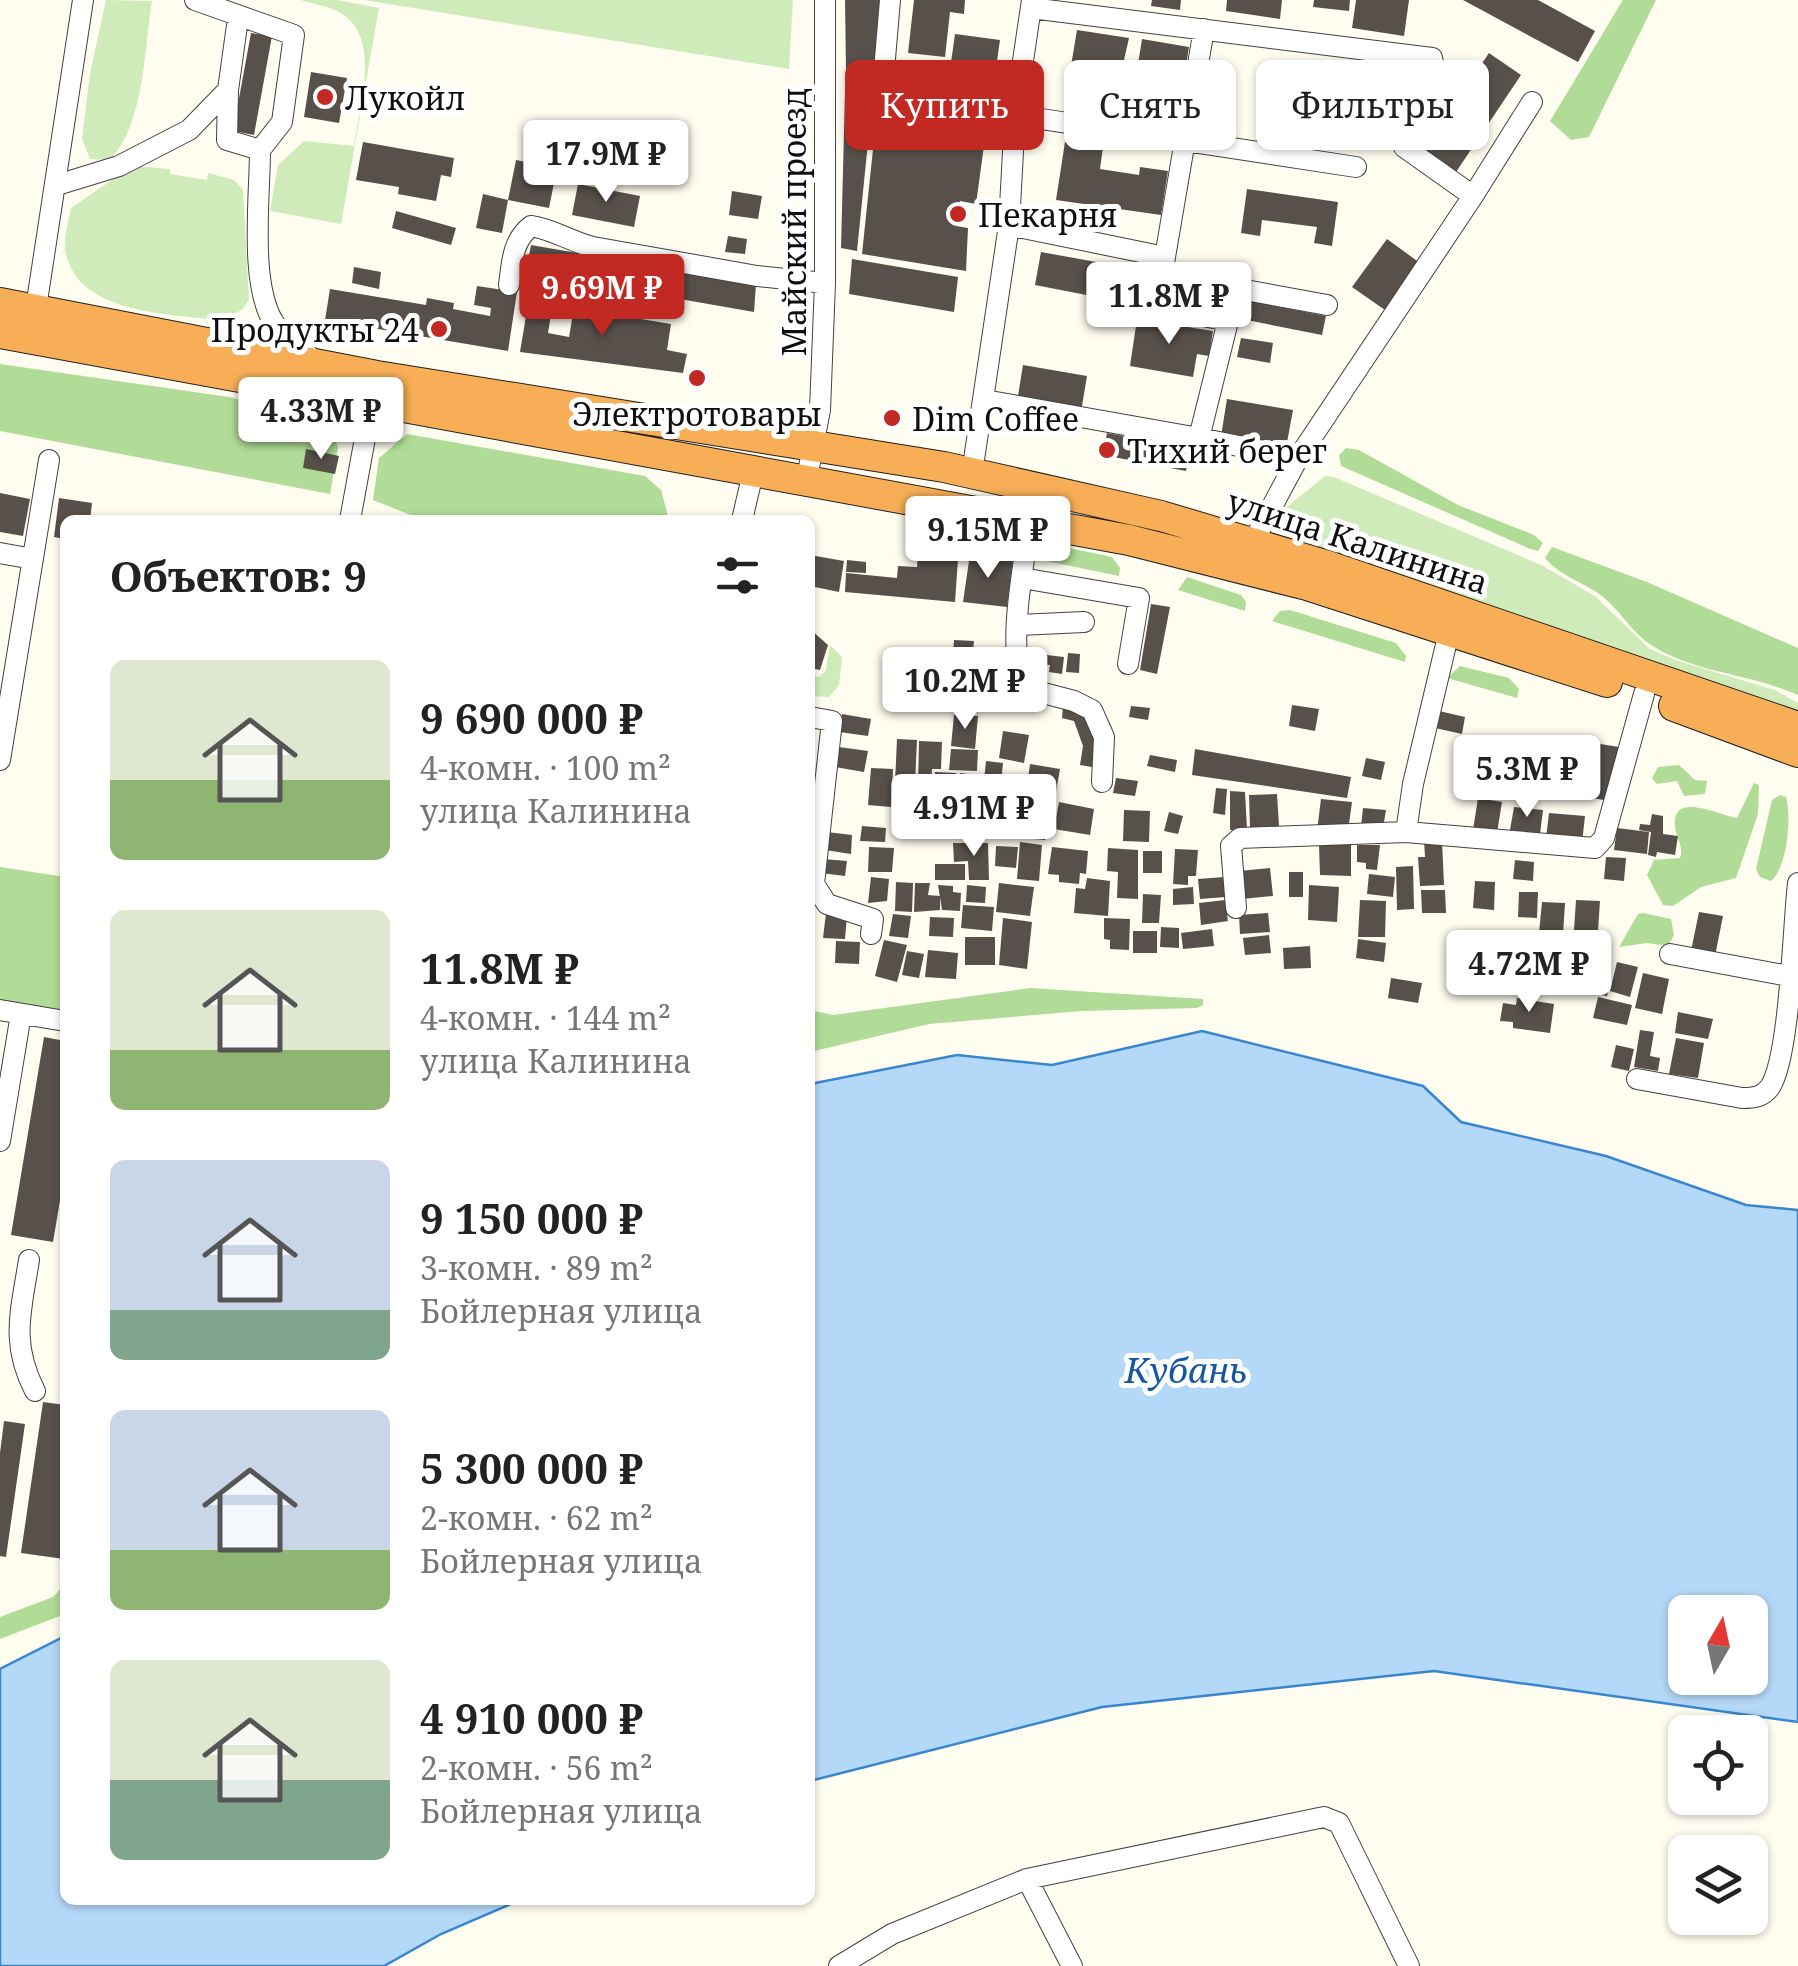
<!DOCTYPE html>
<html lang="ru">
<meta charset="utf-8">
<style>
:root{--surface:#fff;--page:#f2f2f2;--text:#222;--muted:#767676;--accent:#c32923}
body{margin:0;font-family:"Noto Serif",serif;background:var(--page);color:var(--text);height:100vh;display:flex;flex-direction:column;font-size:38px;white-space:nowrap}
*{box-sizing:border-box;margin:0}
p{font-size:32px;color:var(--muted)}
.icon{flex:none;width:55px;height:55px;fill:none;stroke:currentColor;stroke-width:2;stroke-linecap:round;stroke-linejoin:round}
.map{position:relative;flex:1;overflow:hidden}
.drawer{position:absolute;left:60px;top:515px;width:755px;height:1390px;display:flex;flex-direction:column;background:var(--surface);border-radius:15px;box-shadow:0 2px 8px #0004}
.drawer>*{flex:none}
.guide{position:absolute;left:845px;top:60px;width:802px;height:90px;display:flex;gap:20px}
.needle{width:65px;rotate:9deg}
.fabs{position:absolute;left:1668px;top:1595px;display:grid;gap:20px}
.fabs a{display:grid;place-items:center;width:100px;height:100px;border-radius:15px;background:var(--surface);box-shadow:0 2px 8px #0004;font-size:50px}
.price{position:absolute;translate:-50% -85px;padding:0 22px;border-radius:10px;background:#fff;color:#222;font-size:32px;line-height:65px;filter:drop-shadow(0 2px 5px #0008)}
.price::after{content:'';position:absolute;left:50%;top:60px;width:30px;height:22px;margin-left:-15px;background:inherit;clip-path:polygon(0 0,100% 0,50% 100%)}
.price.on{background:var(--accent);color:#fff}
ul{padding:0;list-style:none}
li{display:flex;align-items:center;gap:30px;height:250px;padding:0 50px}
li span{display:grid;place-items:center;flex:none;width:280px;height:200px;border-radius:15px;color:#555}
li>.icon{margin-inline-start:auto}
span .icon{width:120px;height:120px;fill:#fffc;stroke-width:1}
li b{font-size:42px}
h2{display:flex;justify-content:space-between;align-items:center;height:120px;padding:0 50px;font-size:42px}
.tag{padding:0 35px;border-radius:15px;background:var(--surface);box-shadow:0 2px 8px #0004;font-size:35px;line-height:90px}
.tag.on{background:var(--accent);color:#fff}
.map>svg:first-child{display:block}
.green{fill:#ceebb9}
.forest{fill:#b0dc97}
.water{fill:#b4d8f8;stroke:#3986d0;stroke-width:2.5;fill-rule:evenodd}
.building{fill:#58514b}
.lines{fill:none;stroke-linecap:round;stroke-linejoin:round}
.minor-casing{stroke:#424242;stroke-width:22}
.highway-casing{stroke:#202020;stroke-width:32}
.minor{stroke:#fff;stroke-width:20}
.highway{stroke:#f7ae56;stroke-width:30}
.poi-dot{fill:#c32923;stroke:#fff;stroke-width:4}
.labels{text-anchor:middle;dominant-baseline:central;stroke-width:10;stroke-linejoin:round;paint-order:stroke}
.poi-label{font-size:32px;fill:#0f0f0f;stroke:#fff;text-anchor:start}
.street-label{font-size:32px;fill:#0f0f0f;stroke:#fff}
.water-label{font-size:35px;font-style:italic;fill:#1458a4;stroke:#fff}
</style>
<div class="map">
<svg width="1798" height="1966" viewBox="0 0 1798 1966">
<rect width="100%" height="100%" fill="#fffdf0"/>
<path class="green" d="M106 0 152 1C144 50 145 122 110 160L90 159 82 139 90 74Z
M301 0H337L379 8 341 224 270 211 278 165 304 141 354 146C359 107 383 36 339 12 328 6 312 4 301 0Z
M364 0H793L789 69Z
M132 166 170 169V174L207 180 208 173 234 180 243 190 249 299 243 309 223 321C174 313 80 316 66 254 62 241 69 221 71 208Z
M1325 476 1334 477 1541 565 1595 596 1650 649 1678 661 1775 690 1798 703V711L1402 574 1345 561 1285 538 1277 529 1286 508Z
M830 645 842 657 839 685 829 697 810 696V676L819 677 826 670Z"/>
<path class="forest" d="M1623 0H1656L1589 137 1571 140 1550 121Z
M0 364 229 397 331 423 338 448 330 494 0 431Z
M407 434 645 476 661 490 669 520H423L373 500 379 458Z
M1346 448 1359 450 1458 505 1534 535 1543 543 1538 551 1528 548 1341 466 1339 455Z
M1055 545 1112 557 1120 568 1119 576 1042 560 1048 546Z
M1552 547 1647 582 1798 648V695C1752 674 1694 673 1651 645 1632 633 1620 610 1602 596 1583 582 1560 576 1545 558Z
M1187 577 1241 595 1246 602 1245 611 1178 590Z
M1290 610 1396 643 1406 656 1405 662 1272 621 1280 611Z
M1460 666 1509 678 1519 689 1517 698 1447 678Z
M1679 765 1695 780 1707 781 1705 794 1684 796 1677 781 1657 784 1652 778 1658 767Z
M1754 783 1759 785 1758 814 1736 878 1701 887 1673 906 1663 905 1647 875 1654 860 1680 858C1684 845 1676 839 1675 826 1671 790 1721 816 1737 818Z
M1780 795 1786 797C1792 817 1787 868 1771 881L1760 877 1756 869 1772 800Z
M0 867 65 877V1011L0 1001Z
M1643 913 1671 919 1674 935 1668 946 1647 943 1619 947 1638 914Z
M1030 988 1203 999V1005L1197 1008 1082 1011 929 1024 810 1052V1010L833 1015Z
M65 1584V1614L0 1639V1617L53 1597Z"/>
<path class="water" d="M1202 1031 1423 1086 1461 1122 1606 1156 1746 1205 1798 1210V1722L1434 1671 1102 1707 810 1781V1084L957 1055 1052 1065ZM1685 1612H1750V1678H1685Z
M65 1636V1900H520L441 1934 384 1966H0V1669Z"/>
<path class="building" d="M845 0H880L875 72 846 71Z
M914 0H965L964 14 950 12 945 57 908 53Z
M1152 0H1181L1180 10 1151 6Z
M1227 0H1282L1280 19 1226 11Z
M1314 0H1350L1349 11 1313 7Z
M1356 0H1409L1404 36 1352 28Z
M1463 0H1538L1595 31 1578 62Z
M1077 30 1129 38 1121 73 1071 66Z
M251 33 272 36 254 135 233 131Z
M955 34 1000 40 993 89 948 84Z
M1142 39 1189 47 1180 102 1133 95Z
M1489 53 1521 75 1454 175 1422 153Z
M311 72 347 78 339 123 304 117Z
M1272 74 1363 88 1357 123 1265 107Z
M845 92 873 93 857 251 841 248Z
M879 92 918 97 916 106 949 112 946 125 986 131 976 204 960 201 956 226 968 228 966 271 862 254Z
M548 120 637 133 632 168 543 156Z
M363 142 454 158 451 177 441 175 436 201 398 194 399 187 356 180Z
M1065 142 1103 147 1100 169 1139 175 1140 167 1168 171 1161 215 1056 200Z
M516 160 557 168 549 208 508 200Z
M578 184 640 196 634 227 572 215Z
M1247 189 1338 202 1332 246 1314 243 1317 227 1262 220 1260 236 1241 233Z
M732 191 762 196 758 219 729 215Z
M483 194 508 200 502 233 476 228Z
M396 211 456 228 451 245 392 228Z
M728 236 747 239 745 254 725 252Z
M1387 239 1420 263 1385 310 1352 287Z
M531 245 756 284 754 312 526 272Z
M1041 252 1113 265 1107 299 1035 285Z
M852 259 958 277 954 312 849 294Z
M354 267 381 272 379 289 352 283Z
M477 286 517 292 508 351 325 320 330 289 426 305 427 298 454 303 453 309 490 316 491 308 474 305Z
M1180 287 1326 316 1322 335 1176 306Z
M529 298 553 302 548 333 569 337 574 308 671 324 667 350 687 354 683 373 520 352Z
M1137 319 1213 331 1209 356 1197 354 1193 377 1130 366Z
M1241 338 1273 343 1270 363 1237 357Z
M1023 365 1087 376 1081 412 1017 402Z
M1227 399 1293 410 1286 448 1221 436Z
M1107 433 1190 448 1186 471 1103 455Z
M306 449 339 456 335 474 303 468Z
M0 493 30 499 23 536 0 532Z
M59 498 92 503 90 520H65V539L54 537Z
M970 554 1013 559 1007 607 963 602Z
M810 555 844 561 839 592 810 586Z
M918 555 958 559 955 602 845 592 846 573 897 578 898 566 917 567Z
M847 560 866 562V573L846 572Z
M1151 604 1170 607 1157 674 1140 670Z
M810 629 828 645 820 670 810 668Z
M954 640 974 641 970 677 951 676Z
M1068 653 1080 654 1079 673 1066 672Z
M1038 654 1064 657 1062 674 1049 672 1050 665 1037 664Z
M900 661 928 665 924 690 916 688 914 699 885 695 887 684 896 685Z
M1292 705 1319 709 1315 731 1289 726Z
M1063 706 1083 711 1096 741 1092 767 1080 765 1083 746 1074 721 1062 718Z
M1131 706 1150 708 1148 720 1129 717Z
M1439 711 1465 717 1462 734 1435 728Z
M842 714 871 719 868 736 839 732Z
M954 715 978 716 975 749 951 746Z
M1003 731 1029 735 1024 763 999 758Z
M897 739 917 740 915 784 895 783Z
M919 741 942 742 941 769H932L931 785H918Z
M1594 743 1619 747 1610 801 1585 797Z
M839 747 868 751 864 772 835 767Z
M951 749 978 750 977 771 949 770Z
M1195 749 1351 777 1347 798 1192 775Z
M1150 755 1177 760 1175 772 1147 766Z
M1366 758 1385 762 1381 780 1362 776Z
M986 761 1003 763 1000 793 983 791Z
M1030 764 1060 769 1056 792 1027 787Z
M871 768 893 769 891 807 868 805Z
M935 772 956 773 954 799 933 798Z
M960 773 976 775 974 796 958 795Z
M1116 778 1138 781 1135 796 1113 793Z
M1216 788 1227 789 1225 815 1213 813Z
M1230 791 1245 792 1247 829 1230 830Z
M1033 793 1034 808 1004 811 1003 795Z
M1277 794 1279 826 1250 828 1249 795Z
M978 795 1000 796 999 812 992 811 991 831 966 830 967 812H972Z
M1478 798 1502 802 1497 833 1473 830Z
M1321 799 1352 802 1348 831H1317Z
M1059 802 1094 809 1090 835 1054 829Z
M1514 807 1543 810 1540 834 1510 830Z
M1363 808 1386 810 1383 828 1361 826Z
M1036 810 1049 811 1045 840 1023 838 1025 822 1035 823Z
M1124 810 1150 811 1149 842 1123 841Z
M898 811 928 812 927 836 897 834Z
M1169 812 1183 816 1178 834 1164 831Z
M1549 813 1585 816 1582 843 1546 838Z
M1652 814 1663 816V834L1678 836 1675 855 1657 852 1656 857 1648 855 1651 832 1639 830 1640 824 1650 825Z
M862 826 886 828 885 842 860 841Z
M1617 828 1649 832 1647 854 1614 850Z
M827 832 852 835 851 854 825 850Z
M1424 840 1442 841 1444 885 1420 886 1418 857H1425Z
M1020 842 1042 845 1039 881 1017 879Z
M953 843H988L989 880H969L968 861 954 862Z
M1319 845H1351V876L1320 875Z
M1357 845H1380L1377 870 1366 869V863L1357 862Z
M996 846 1018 847 1016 868 995 866Z
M869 847 894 848 892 872H868Z
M1052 847 1088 851 1086 874 1080 873 1079 884 1059 882V875L1048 874Z
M1108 848 1138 850V899L1117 898 1118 872 1107 871Z
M1175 849 1198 850 1196 876H1188V885L1173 884Z
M1143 851H1162V873H1143Z
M1606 857 1626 858 1624 881 1604 879Z
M823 859 847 861 845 876 821 873Z
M1515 860 1534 862 1533 881 1513 879Z
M935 864H965V880H935Z
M1413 866 1414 909 1397 910 1396 867Z
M1270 868 1273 896 1242 899 1239 871Z
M1289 872H1303V897H1289Z
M1369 874 1395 877 1393 897 1367 894Z
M871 877 889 879 887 901 868 903Z
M1224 877 1226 897 1200 899 1198 879Z
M1087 878 1110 881 1108 916 1074 913 1076 888 1085 889Z
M1475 881 1495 882 1494 910 1473 908Z
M896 882 913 883 912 912 895 911Z
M915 883H930L928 895 940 896V910L914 912Z
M999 883 1034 887 1030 916 996 912Z
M938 885 953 886V892L961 893 960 911 942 910Z
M967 885 986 887 985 903 966 902Z
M1309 885 1339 887 1337 922 1308 920Z
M1193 887 1194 904 1173 905V889Z
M1421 890H1445L1446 913H1422Z
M1519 892H1538L1537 918 1518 917Z
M1143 894 1161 895 1159 923H1142Z
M1225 900 1228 921 1201 925 1199 903Z
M1360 900 1386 901 1385 937H1358Z
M1576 900 1600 901 1598 931 1574 930Z
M1542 902 1565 903 1563 935 1539 933Z
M963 905 994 907 992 931 961 928Z
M1699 912 1723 916 1715 956 1691 951Z
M826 913 847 916 845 939 823 938Z
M1268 913 1270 932 1240 934 1239 915Z
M893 914 911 916 908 938 889 936Z
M930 917 954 918 953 937 929 936Z
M1003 918 1032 922 1027 969 999 965Z
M1104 918 1130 919 1129 950 1110 949V940L1104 939Z
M1161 927 1179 928V948L1160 947Z
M1212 929 1214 946 1183 949 1181 933Z
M1133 931H1157V953H1133Z
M1269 935 1271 953 1245 955 1243 938Z
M965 937H995V965H965Z
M1358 939 1386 943 1384 962 1356 958Z
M884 940 907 945 897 982 875 976Z
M836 941 860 942 859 964 835 963Z
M1310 946 1311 968 1284 969 1283 948Z
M928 950 958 953 956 979 925 977Z
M907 951 924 954 919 978 902 975Z
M1594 958 1607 961 1602 982 1610 983 1607 996 1587 992Z
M1617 962 1638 967 1630 997 1610 991Z
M1643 973 1669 979 1662 1014 1635 1008Z
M1391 978 1422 983 1418 1003 1388 998Z
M1598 997 1632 1005 1627 1025 1593 1018Z
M1517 998 1554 1004 1550 1033 1513 1028V1022L1500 1021 1503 1003 1516 1005Z
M1678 1012 1713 1019 1708 1039 1675 1033Z
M1640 1030 1654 1032 1650 1056 1660 1058 1658 1071 1634 1067Z
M44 1037 65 1041V1171L53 1242 11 1235Z
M1676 1038 1704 1043 1698 1078 1669 1074Z
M1616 1045 1634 1049 1629 1071 1611 1067Z
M43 1402 65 1405 64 1559 21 1553Z
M4 1421 25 1424 6 1557 0 1556V1453Z"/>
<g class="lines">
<g class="minor-casing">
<path id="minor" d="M195 0 294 35 282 122 260 150
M890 0 883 82 1015 115 1356 167
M1031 8 1432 58C1442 89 1385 108 1404 147L1473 196 1298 458 1253 542
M228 90 227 140 260 150C260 196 249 284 274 323 283 338 302 349 315 361
M57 185 119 166 189 130 228 90 238 18
M1473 196 1532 102
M1009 225 1165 257C1162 277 1156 296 1174 310L1228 321 1199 438 1298 458
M1165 257 1204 29
M1163 275 1327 305
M509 285C512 263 512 241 531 226 553 229 571 242 593 247L757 276 825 283
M34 321 83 0
M984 400 1199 438
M972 473 1009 225 1015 115 1032 0
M806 483 820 410 825 283V0
M350 520 374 389
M742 520 753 473
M1030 521C1025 557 1003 662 1028 689L1074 701 1092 710 1104 737 1102 782
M0 553 33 559
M1022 578 1139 598 1128 664
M1019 625 1084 622
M958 696 973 683 1028 689
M810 717 832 721 814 884 827 904 873 919 871 934
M0 760 49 460
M1406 832 1413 784 1449 632
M1236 908 1231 846 1240 838 1406 832 1595 848 1604 838 1644 694
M1670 954 1789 976
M0 1010 65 1021
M1637 1079 1742 1098C1754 1098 1763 1097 1770 1087 1790 1057 1793 926 1798 883
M0 1141 21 1014
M29 1260C21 1311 10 1343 35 1391
M839 1966 892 1934 1027 1879
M1072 1966 1027 1879 1324 1817 1339 1823 1409 1966"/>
</g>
<g class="highway-casing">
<path id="highway" d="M0 303 377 376 944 467 1161 516 1325 565 1798 727
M0 333 1129 540 1307 585 1607 682
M1674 706 1798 752"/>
</g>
<use href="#minor" class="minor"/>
<use href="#highway" class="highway"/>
</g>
<g class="poi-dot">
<circle cx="325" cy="97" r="10"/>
<circle cx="958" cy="214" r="10"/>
<circle cx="439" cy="329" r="10"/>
<circle cx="697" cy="378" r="10"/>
<circle cx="892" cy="418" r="10"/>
<circle cx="1107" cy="450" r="10"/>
</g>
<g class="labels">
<g class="poi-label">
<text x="345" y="97">Лукойл</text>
<text x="978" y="214">Пекарня</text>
<text x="419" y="329" text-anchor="end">Продукты 24</text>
<text x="697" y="413" text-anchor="middle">Электротовары</text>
<text x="912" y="418">Dim Coffee</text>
<text x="1127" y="450">Тихий берег</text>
</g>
<g class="street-label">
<text transform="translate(793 222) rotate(-90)">Майский проезд</text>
<text transform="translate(1358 541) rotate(18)">улица Калинина</text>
</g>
<g class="water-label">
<text x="1186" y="1369">Кубань</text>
</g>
</g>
</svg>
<div class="fabs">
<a><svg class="needle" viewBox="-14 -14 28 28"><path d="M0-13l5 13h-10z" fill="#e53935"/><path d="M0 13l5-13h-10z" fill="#767676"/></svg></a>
<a><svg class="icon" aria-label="locate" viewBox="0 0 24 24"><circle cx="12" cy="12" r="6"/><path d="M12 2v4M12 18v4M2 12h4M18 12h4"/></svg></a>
<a><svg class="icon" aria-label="layers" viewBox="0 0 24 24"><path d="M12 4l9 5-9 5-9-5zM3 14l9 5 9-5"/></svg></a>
</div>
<b class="price" style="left:606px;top:205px">17.9M ₽</b>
<b class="price on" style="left:602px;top:339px">9.69M ₽</b>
<b class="price" style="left:1169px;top:347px">11.8M ₽</b>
<b class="price" style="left:321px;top:462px">4.33M ₽</b>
<b class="price" style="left:988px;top:581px">9.15M ₽</b>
<b class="price" style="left:965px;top:732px">10.2M ₽</b>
<b class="price" style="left:1527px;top:820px">5.3M ₽</b>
<b class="price" style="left:974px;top:859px">4.91M ₽</b>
<b class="price" style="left:1529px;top:1015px">4.72M ₽</b>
<div class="guide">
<a class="tag on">Купить</a>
<a class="tag">Снять</a>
<a class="tag">Фильтры</a>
</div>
<section class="drawer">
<h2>Объектов: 9<svg class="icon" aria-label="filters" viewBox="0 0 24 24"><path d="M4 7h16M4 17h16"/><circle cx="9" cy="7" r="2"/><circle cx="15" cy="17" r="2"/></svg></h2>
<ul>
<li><span style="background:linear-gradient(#dfe7d0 60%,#8fb573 0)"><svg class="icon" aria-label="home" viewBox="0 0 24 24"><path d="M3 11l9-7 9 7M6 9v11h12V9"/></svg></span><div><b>9 690 000 ₽</b><p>4-комн. · 100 m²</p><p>улица Калинина</p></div></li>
<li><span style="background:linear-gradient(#dfe7d0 70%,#8fb573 0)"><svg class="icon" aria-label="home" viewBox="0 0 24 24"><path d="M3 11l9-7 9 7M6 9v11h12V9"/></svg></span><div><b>11.8M ₽</b><p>4-комн. · 144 m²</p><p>улица Калинина</p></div></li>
<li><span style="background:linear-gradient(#c9d6e8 75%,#7fa58c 0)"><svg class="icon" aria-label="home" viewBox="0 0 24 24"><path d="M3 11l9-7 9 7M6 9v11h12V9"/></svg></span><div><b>9 150 000 ₽</b><p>3-комн. · 89 m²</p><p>Бойлерная улица</p></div></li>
<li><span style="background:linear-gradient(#c9d6e8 70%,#8fb573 0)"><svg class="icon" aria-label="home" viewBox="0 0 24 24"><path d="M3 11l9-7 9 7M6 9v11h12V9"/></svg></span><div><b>5 300 000 ₽</b><p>2-комн. · 62 m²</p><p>Бойлерная улица</p></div></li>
<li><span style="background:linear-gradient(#dfe7d0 60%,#7fa58c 0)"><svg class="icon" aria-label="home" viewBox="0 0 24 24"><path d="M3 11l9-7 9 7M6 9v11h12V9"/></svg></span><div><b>4 910 000 ₽</b><p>2-комн. · 56 m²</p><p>Бойлерная улица</p></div></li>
</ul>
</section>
</div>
